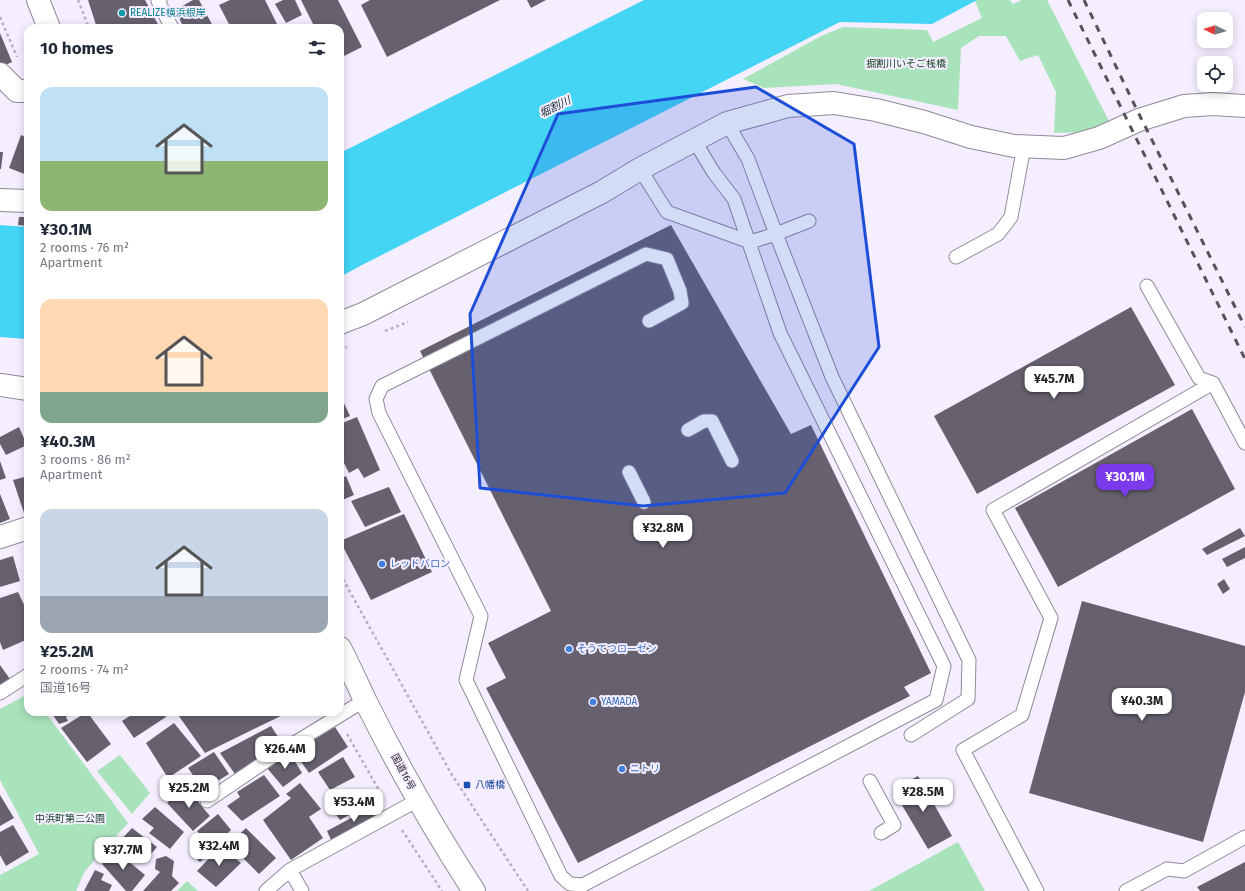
<!DOCTYPE html>
<meta charset="utf-8">
<style>
:root{--surface:#fff;--page:#f6f6f7;--text:#1f2937;--muted:#747a83;--accent:#7c3aed}
body{margin:0;font-family:"Fira Sans","Noto Sans JP",sans-serif;background:var(--page);color:var(--text);height:100vh;display:flex;flex-direction:column;font-size:15px;white-space:nowrap}
*{box-sizing:border-box;margin:0}
p{font-size:13px;color:var(--muted)}
.icon{flex:none;width:22px;height:22px;fill:none;stroke:currentColor;stroke-width:2;stroke-linecap:round;stroke-linejoin:round}
.map{position:relative;flex:1;overflow:hidden}
.drawer{position:absolute;left:24px;top:24px;width:320px;height:692px;display:flex;flex-direction:column;background:var(--surface);border-radius:12px;box-shadow:0 2px 10px #0003}
.drawer>*{flex:none}
.needle{width:26px;rotate:275deg}
.fabs{position:absolute;left:1197px;top:12px;display:grid;gap:8px}
.fabs a{display:grid;place-items:center;width:36px;height:36px;border-radius:8px;background:var(--surface);box-shadow:0 2px 10px #0003;font-size:20px}
.price{position:absolute;translate:-50% -34px;padding:0 9px;border-radius:8px;background:#fff;color:#222;font-size:13px;line-height:26px;filter:drop-shadow(0 1px 2px #0008)}
.price::after{content:'';position:absolute;left:50%;top:24px;width:12px;height:9px;margin-left:-6px;background:inherit;clip-path:polygon(0 0,100% 0,50% 100%)}
.price.on{background:var(--accent);color:#fff}
ul{padding:0;list-style:none}
li{display:grid;align-content:center;gap:8px;height:212px;padding:0 16px}
li span{display:grid;place-items:center;height:124px;border-radius:12px;color:#555}
li>.icon{margin-inline-start:auto}
span .icon{width:72px;height:72px;fill:#fffc;stroke-width:1}
li b{font-size:17px}
h2{display:flex;justify-content:space-between;align-items:center;height:48px;padding:0 16px;font-size:17px}
.map>svg:first-child{display:block}
.green{fill:#a9e3bb}
.water{fill:#44d5f5}
.building{fill:#67616f}
.lines{fill:none;stroke-linecap:round;stroke-linejoin:round}
.service-casing{stroke:#908a99;stroke-width:15}
.minor-casing{stroke:#908a99;stroke-width:24}
.tertiary-casing{stroke:#908a99;stroke-width:24}
.primary-casing{stroke:#908a99;stroke-width:24}
.trunk-casing{stroke:#908a99;stroke-width:24}
.path{stroke:#b7b1bf;stroke-width:2.5;stroke-dasharray:3 3;stroke-linecap:butt}
.service{stroke:#fff;stroke-width:13}
.minor{stroke:#fff;stroke-width:22}
.tertiary{stroke:#fff;stroke-width:22}
.primary{stroke:#fff;stroke-width:22}
.trunk{stroke:#fff;stroke-width:22}
.rail{stroke:#56535b;stroke-width:3;stroke-dasharray:7 7;stroke-linecap:butt}
.marked{fill:#1d4ed8;fill-opacity:0.2;stroke:#1d4ed8;stroke-width:3;stroke-linejoin:round}
.culture-dot{fill:#0f9aa8;stroke:#f5eeff;stroke-width:1.5}
.shop-dot{fill:#3f7fe0;stroke:#f5eeff;stroke-width:1.5}
.transit-dot{fill:#1a4fb4;stroke:#f5eeff;stroke-width:1.5}
.labels{text-anchor:middle;dominant-baseline:central;stroke-width:4;stroke-linejoin:round;paint-order:stroke}
.culture-label{font-size:10px;fill:#0d838f;stroke:#f5eeff;text-anchor:start}
.park-label{font-size:10px;fill:#1a4229;stroke:#f5eeff}
.shop-label{font-size:10px;fill:#366cbe;stroke:#f5eeff;text-anchor:start}
.street-label{font-size:10px;fill:#2d2a30;stroke:#f5eeff}
.transit-label{font-size:10px;fill:#164399;stroke:#f5eeff;text-anchor:start}
.water-label{font-size:11px;font-style:italic;fill:#172e34;stroke:#f5eeff}
</style>
<div class="map">
<svg width="1245" height="891" viewBox="0 0 1245 891">
<rect width="100%" height="100%" fill="#f5eeff"/>
<path class="green" d="M977 0H1010L1013 4 1022 0H1047L1109 121 1084 132 1054 133 1056 92 1038 55 1020 61 1006 36H979L961 48 958 110 836 84 764 88 743 79 821 36 843 27 927 30 933 42 982 18 975 1Z
M28 694V712H45L128 823 85 871 76 891H0V875L39 854 0 780V709Z
M120 755 150 793 132 814 97 771Z
M958 842 985 891H869Z
M187 881 198 891H177Z"/>
<path class="water" d="M644 0H977L932 24 840 22 362 265 340 277V153Z
M0 225 28 227V339L0 337Z"/>
<path class="building" d="M88 0H145L160 28H97Z
M193 0H199L214 28H184L175 10Z
M230 0H265L279 28H231L219 5Z
M283 0H295L302 15 286 23 275 4Z
M301 0H338L362 47 340 58V28H315Z
M370 0H500L387 57 361 5Z
M527 0H546L531 8Z
M0 33 12 62 1 67 0 66Z
M21 135 28 138V172L27 175 9 168Z
M0 152H3L1 169H0Z
M19 217H28V226L18 225Z
M671 225 791 434 811 425 931 673 904 687 910 696 578 863 486 688 506 678 488 643 551 611 420 351Z
M1131 307 1175 385 977 494 934 416Z
M342 399 350 416 340 420V400Z
M1192 409 1235 489 1058 587 1015 508Z
M357 417 380 470 364 478 358 468 349 473 340 455V424Z
M19 427 27 445 6 455 0 444V437Z
M0 461 6 478 0 480Z
M28 476V515L25 516 13 480Z
M346 476 354 495 340 501V479Z
M389 487 401 512 365 527 351 501Z
M0 494 10 519 0 523Z
M404 514 432 572 371 600 340 541Z
M1240 528 1245 536 1207 555 1202 549Z
M1245 547V558L1227 567 1222 559Z
M13 556 20 581 0 587V560Z
M1224 579 1230 589 1223 594 1217 584Z
M18 592 28 613V639L3 650 0 642V598Z
M1082 601 1245 646V692L1203 842 1029 793Z
M0 665 10 679 0 685Z
M51 712H73L66 717 68 721 59 724Z
M87 712 111 744 87 762 61 728Z
M136 712H162L166 717 134 738 122 721Z
M176 712H289L205 753Z
M174 723 201 756 168 778 146 743Z
M271 726 282 743 235 774 220 753Z
M335 727 348 747 309 773 293 750 316 734 319 736Z
M214 752 229 774 203 790 188 768Z
M290 753 302 773 283 787 267 768Z
M343 757 355 777 330 790 318 772Z
M264 775 280 796 242 821 227 806 240 797 237 792Z
M918 776 952 836 928 849 893 790Z
M300 783 321 809 309 817 323 838 291 860 263 820 291 798 286 794Z
M185 786 210 816 193 831 167 803Z
M367 789 376 800 340 820 332 809Z
M0 795 14 818 0 826Z
M377 804 383 813 332 842 327 831Z
M155 807 184 832 170 849 149 833 154 828 142 819Z
M218 814 231 830 213 848 197 831Z
M13 825 29 852 6 866 0 855V832Z
M132 828 157 847 145 861 139 856 134 862 116 845Z
M246 828 276 858 259 874 229 844Z
M202 843 211 851 200 862 191 853Z
M221 846 241 863 216 887 197 871Z
M115 850 145 875 132 891H126L102 864Z
M166 856 174 861 172 876 179 883 171 891H143L160 872 155 869 156 859Z
M1245 862V891H1200L1197 887Z
M95 870 104 874 101 880 112 885 109 891H84Z"/>
<g class="lines">
<g class="service-casing">
<path id="service" d="M160 0 158 1 172 28
M727 123 748 159 776 234 809 221
M640 169 667 212 750 242 776 234 832 377 969 660 968 699 911 735
M956 257 998 234 1011 217 1024 146
M1147 286 1199 378 1213 383
M649 321 682 303 680 291 667 259 646 254 382 386 376 399 379 413 481 616 466 680 561 876 570 884 583 885 936 700 944 666 780 333 734 199 714 173 694 140
M688 430 704 421H712L732 461
M629 472 644 502
M0 693 28 675
M870 781 894 825 881 833
M207 801 275 755 365 700
M290 870 302 891
M266 891 290 870 418 800
M1037 891 963 750 1022 715 1051 618 993 510 1213 383 1245 443
M1126 891 1167 869 1184 871 1245 837"/>
</g>
<g class="minor-casing">
<path id="minor" d="M0 74 17 91H28
M0 537 28 528"/>
</g>
<g class="tertiary-casing">
<path id="tertiary" d="M0 200 28 201
M340 323 363 314 602 192 640 169 727 123 788 106 834 103 876 110 924 122 971 137 1014 146 1064 148 1099 138 1139 120 1184 106 1213 104 1245 106"/>
</g>
<g class="primary-casing">
<path id="primary" d="M38 0 49 28"/>
</g>
<g class="trunk-casing">
<path id="trunk" d="M0 385 28 389
M340 648C349 665 357 683 365 700 398 766 434 830 474 891"/>
</g>
<path class="path" d="M78 0 89 28
M0 17 17 57
M385 331 408 322
M340 350 347 347
M340 574 452 775 528 891
M347 734 383 797
M402 830 442 891"/>
<use href="#service" class="service"/>
<use href="#minor" class="minor"/>
<use href="#tertiary" class="tertiary"/>
<use href="#primary" class="primary"/>
<use href="#trunk" class="trunk"/>
<path class="rail" d="M1068 0 1245 359
M1084 0 1136 108 1245 327"/>
</g>
<path class="marked" d="M756 87 854 144 879 347 785 493 643 506 480 488 470 314 558 114Z"/>
<circle class="culture-dot" cx="122" cy="13" r="4"/>
<g class="shop-dot">
<circle cx="382" cy="564" r="4"/>
<circle cx="569" cy="649" r="4"/>
<circle cx="593" cy="702" r="4"/>
<circle cx="622" cy="769" r="4"/>
</g>
<rect class="transit-dot" x="463" y="781" width="8" height="8" rx="2"/>
<g class="labels">
<g class="culture-label">
<text x="130" y="13">REALIZE横浜根岸</text>
</g>
<g class="park-label">
<text x="906" y="64">掘割川いそご桟橋</text>
<text x="70" y="819">中浜町第二公園</text>
</g>
<g class="shop-label">
<text x="390" y="564">レッドバロン</text>
<text x="577" y="649">そうてつローゼン</text>
<text x="601" y="702">YAMADA</text>
<text x="630" y="769">ニトリ</text>
</g>
<g class="street-label">
<text transform="translate(403 772) rotate(62)">国道16号</text>
</g>
<g class="transit-label">
<text x="475" y="785">八幡橋</text>
</g>
<g class="water-label">
<text transform="translate(555 107) rotate(-26)">堀割川</text>
</g>
</g>
</svg>
<div class="fabs">
<a><svg class="needle" viewBox="-14 -14 28 28"><path d="M0-13l5 13h-10z" fill="#e53935"/><path d="M0 13l5-13h-10z" fill="#747a83"/></svg></a>
<a><svg class="icon" aria-label="locate" viewBox="0 0 24 24"><circle cx="12" cy="12" r="6"/><path d="M12 2v4M12 18v4M2 12h4M18 12h4"/></svg></a>
</div>
<b class="price" style="left:1054px;top:400px">¥45.7M</b>
<b class="price on" style="left:1125px;top:498px">¥30.1M</b>
<b class="price" style="left:663px;top:549px">¥32.8M</b>
<b class="price" style="left:1142px;top:722px">¥40.3M</b>
<b class="price" style="left:285px;top:770px">¥26.4M</b>
<b class="price" style="left:189px;top:809px">¥25.2M</b>
<b class="price" style="left:923px;top:813px">¥28.5M</b>
<b class="price" style="left:354px;top:823px">¥53.4M</b>
<b class="price" style="left:219px;top:867px">¥32.4M</b>
<b class="price" style="left:123px;top:871px">¥37.7M</b>
<section class="drawer">
<h2>10 homes<svg class="icon" aria-label="filters" viewBox="0 0 24 24"><path d="M4 7h16M4 17h16"/><circle cx="9" cy="7" r="2"/><circle cx="15" cy="17" r="2"/></svg></h2>
<ul>
<li><span style="background:linear-gradient(#bfe0f5 60%,#8fb573 0)"><svg class="icon" aria-label="home" viewBox="0 0 24 24"><path d="M3 11l9-7 9 7M6 9v11h12V9"/></svg></span><div><b>¥30.1M</b><p>2 rooms · 76 m²</p><p>Apartment</p></div></li>
<li><span style="background:linear-gradient(#ffd9b3 75%,#7fa58c 0)"><svg class="icon" aria-label="home" viewBox="0 0 24 24"><path d="M3 11l9-7 9 7M6 9v11h12V9"/></svg></span><div><b>¥40.3M</b><p>3 rooms · 86 m²</p><p>Apartment</p></div></li>
<li><span style="background:linear-gradient(#c9d6e8 70%,#9aa5b1 0)"><svg class="icon" aria-label="home" viewBox="0 0 24 24"><path d="M3 11l9-7 9 7M6 9v11h12V9"/></svg></span><div><b>¥25.2M</b><p>2 rooms · 74 m²</p><p>国道16号</p></div></li>
</ul>
</section>
</div>
